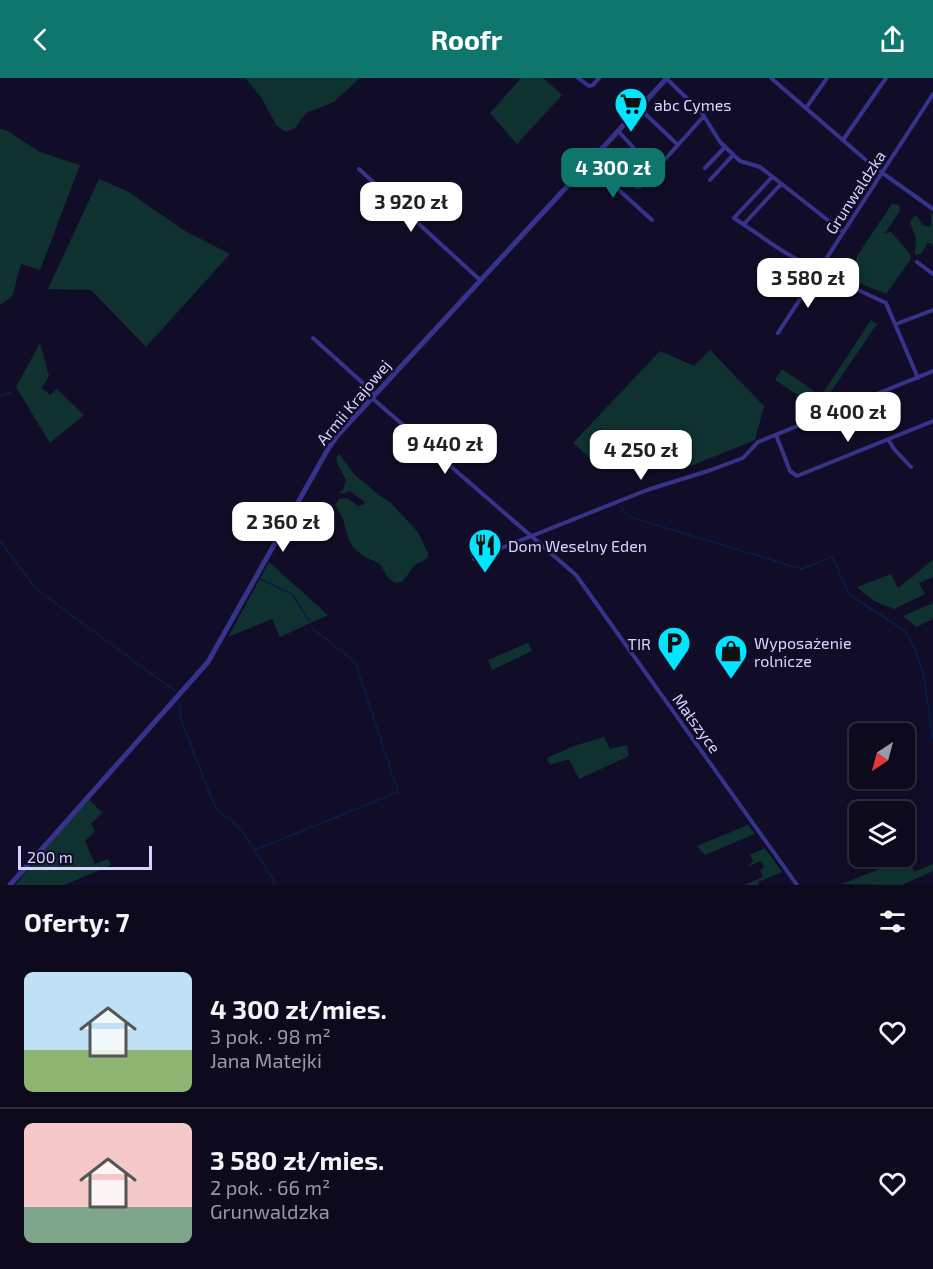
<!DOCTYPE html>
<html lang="pl">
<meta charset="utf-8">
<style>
:root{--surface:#0d0a1e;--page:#1b182b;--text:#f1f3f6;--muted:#9a9aa4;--line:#2d2b3c;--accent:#0f766e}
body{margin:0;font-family:"Exo 2",sans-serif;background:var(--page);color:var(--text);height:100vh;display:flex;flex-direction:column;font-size:22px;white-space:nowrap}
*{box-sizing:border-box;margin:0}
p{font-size:20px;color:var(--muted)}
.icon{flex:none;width:33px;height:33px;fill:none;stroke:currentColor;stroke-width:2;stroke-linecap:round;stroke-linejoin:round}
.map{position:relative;height:807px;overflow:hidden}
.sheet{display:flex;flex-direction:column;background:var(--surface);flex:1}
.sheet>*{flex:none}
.needle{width:39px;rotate:216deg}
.buttons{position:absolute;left:849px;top:645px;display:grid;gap:12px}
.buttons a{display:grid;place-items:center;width:66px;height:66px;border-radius:9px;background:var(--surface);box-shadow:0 3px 9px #0003,0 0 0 2px var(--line);font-size:30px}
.scale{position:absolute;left:18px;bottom:15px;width:134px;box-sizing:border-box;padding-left:6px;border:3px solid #d9d4ff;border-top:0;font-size:16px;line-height:21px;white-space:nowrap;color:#d9d4ff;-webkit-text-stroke:4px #110d28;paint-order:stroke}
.price{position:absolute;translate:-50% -51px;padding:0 14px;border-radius:12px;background:#fff;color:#222;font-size:20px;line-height:39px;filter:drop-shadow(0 2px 3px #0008)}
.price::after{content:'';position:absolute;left:50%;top:36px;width:18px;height:14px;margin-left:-9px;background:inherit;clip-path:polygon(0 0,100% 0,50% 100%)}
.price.active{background:var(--accent);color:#fff}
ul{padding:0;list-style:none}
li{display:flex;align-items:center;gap:18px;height:150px;padding:0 24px}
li+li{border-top:2px solid var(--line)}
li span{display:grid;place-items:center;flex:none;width:168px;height:120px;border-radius:9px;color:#555}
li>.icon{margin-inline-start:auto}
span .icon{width:72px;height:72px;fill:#fffc;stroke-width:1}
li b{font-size:26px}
h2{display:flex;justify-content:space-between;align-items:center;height:72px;padding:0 24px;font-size:26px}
header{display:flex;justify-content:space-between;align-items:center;height:78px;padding:0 24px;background:var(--accent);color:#fff;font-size:27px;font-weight:700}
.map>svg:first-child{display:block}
.green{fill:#0f3231}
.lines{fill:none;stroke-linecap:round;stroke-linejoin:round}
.stream{stroke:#051e49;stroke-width:1.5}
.minor{stroke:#36338b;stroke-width:4}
.tertiary{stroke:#36338b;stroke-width:5}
.labels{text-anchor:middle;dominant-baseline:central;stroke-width:5;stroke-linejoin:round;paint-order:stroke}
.poi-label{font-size:16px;fill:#d9d4ff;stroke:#110d28;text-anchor:start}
.street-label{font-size:16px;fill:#d9d4ff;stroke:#110d28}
</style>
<header><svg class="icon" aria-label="back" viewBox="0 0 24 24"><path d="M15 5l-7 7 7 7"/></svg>Roofr<svg class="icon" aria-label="share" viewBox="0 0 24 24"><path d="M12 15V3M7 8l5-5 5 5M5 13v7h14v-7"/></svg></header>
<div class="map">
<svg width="933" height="807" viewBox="0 0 933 807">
<rect width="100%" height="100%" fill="#110d28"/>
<path class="green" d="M245 0H360L334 24 306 35 295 50 286 54 276 47 261 19Z
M521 0H543L562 17 517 66 490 35Z
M0 51 6 52 40 74 80 87 40 192 21 186 12 219 0 227Z
M99 101 127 113 185 153 230 176 146 269 91 212 48 211Z
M892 126 899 127 900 133 885 155 891 154 910 176 911 181 886 216 838 196 847 192 856 194 855 183 859 175Z
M931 135 933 136V167L928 165 921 176 915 177 916 160 910 144 914 138 918 139 922 147 931 149Z
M871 242 877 246 819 331 775 302 782 291 821 318Z
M40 265 49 298 42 310 50 317 57 311 84 337 50 365 16 309Z
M710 272 764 328 755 362 683 391 636 389 623 384 600 389 573 365 660 273 694 288Z
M339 376 355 397 380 418 390 424 418 454 428 475V480L415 487 402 504 395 505 388 500 380 486 362 477 355 471 349 463 343 441 335 427 339 421 347 420 358 428 363 427 365 424 350 413 342 416 339 414 343 412 346 402 338 387 336 380Z
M933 482V499L919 505 925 516 894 531 874 523 857 509 891 496 898 510Z
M269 484 328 537 280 559 272 541 228 559Z
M933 525V541L916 549 903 538Z
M528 565 532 573 492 592 488 582Z
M604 659 610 671 627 667 629 678 579 701 569 681 550 687 547 680 574 668Z
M88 720 102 735 91 746 95 753 85 763 95 786 108 781 111 787 64 807H15Z
M748 747 755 756 705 777 697 768Z
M765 770 782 794 758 804 759 807H744L763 799 760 792 764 790 761 783 749 788 753 783 750 777Z
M909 779 914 794 933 786V793L902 807 842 806Z"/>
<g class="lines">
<path class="stream" d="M0 318 11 314
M620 428 630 439 802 491 832 479 850 517 905 553 915 571 923 595 933 660
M0 463 37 512 175 613
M260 501 292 516 309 543
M179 624 181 641 212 722 219 734 231 742 244 756 273 801 275 807
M255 772 398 714 355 584 312 550"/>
<path class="minor" d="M578 0 589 8 593 7 599 0
M771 0 874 89 933 131
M667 1 702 35 720 64 740 83 760 89 843 154
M639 30 678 67
M806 30 827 0
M618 53 633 69 631 72
M843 62 886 0
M595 77 637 109 641 108 704 38
M589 85 652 142
M705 90 725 69
M359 91 480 202
M772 99 734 140 781 172 813 191 886 225 918 300
M710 102 733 77
M744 146 781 106
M917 184 933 196
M896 246 933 232
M778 255 933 16
M313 260 375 316
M372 320 576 497 797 807
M776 357 790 393 797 398 933 343
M888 361 894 371 911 389
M474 481 647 412 711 392 743 380 758 364 933 293"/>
<path class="tertiary" d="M10 807 208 584 328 371 337 358 667 0"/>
</g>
<defs>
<g id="supermarket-pin" transform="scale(1.725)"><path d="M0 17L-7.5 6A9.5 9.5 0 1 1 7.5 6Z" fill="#00e6ff" stroke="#110d28"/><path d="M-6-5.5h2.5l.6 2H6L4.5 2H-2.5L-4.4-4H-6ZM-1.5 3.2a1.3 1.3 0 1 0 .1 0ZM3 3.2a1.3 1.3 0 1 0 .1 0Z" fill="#111"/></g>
<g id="restaurant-pin" transform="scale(1.725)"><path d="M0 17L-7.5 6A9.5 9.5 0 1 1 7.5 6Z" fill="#00e6ff" stroke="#110d28"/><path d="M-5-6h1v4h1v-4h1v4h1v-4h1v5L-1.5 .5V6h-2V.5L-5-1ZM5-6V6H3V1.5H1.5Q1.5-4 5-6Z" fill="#111"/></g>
<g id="parking-pin" transform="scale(1.725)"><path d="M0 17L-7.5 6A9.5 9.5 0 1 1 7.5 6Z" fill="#00e6ff" stroke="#110d28"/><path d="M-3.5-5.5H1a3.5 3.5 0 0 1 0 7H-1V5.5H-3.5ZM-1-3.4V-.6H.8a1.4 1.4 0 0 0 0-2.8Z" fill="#111"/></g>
<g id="shop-pin" transform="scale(1.725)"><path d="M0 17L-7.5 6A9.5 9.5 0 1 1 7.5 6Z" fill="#00e6ff" stroke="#110d28"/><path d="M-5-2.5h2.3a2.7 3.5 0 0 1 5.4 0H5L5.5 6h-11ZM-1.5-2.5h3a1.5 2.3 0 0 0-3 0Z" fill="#111"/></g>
</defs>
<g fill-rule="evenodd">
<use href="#supermarket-pin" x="631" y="26"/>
<use href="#restaurant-pin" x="485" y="467"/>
<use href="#parking-pin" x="674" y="565"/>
<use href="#shop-pin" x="731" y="573"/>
</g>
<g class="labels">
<g class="poi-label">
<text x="654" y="26">abc Cymes</text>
<text x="508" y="467">Dom Weselny Eden</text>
<text x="754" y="564">Wyposażenie<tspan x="754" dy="18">rolnicze</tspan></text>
<text x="651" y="565" text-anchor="end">TIR</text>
</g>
<g class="street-label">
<text transform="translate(855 114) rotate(-57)">Grunwaldzka</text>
<text transform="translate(353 324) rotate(-50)">Armii Krajowej</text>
<text transform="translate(697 645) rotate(54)">Małszyce</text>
</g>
</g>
</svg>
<div class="buttons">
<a><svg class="needle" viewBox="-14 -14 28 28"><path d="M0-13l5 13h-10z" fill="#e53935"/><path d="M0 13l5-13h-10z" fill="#9a9aa4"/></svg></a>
<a><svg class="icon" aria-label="layers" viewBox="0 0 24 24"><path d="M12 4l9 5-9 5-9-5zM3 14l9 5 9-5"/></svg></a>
</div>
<div class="scale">200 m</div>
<b class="price active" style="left:613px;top:121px">4 300 zł</b>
<b class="price" style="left:411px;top:155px">3 920 zł</b>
<b class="price" style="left:808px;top:231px">3 580 zł</b>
<b class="price" style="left:848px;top:365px">8 400 zł</b>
<b class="price" style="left:445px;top:397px">9 440 zł</b>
<b class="price" style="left:641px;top:403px">4 250 zł</b>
<b class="price" style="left:283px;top:475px">2 360 zł</b>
</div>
<section class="sheet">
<h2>Oferty: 7<svg class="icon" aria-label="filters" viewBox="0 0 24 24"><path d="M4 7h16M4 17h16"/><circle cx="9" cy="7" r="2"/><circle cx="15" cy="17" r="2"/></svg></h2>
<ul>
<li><span style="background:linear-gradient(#bfe0f5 65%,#8fb573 0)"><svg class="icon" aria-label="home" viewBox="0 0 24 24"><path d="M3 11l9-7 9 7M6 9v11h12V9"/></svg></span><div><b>4 300 zł/mies.</b><p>3 pok. · 98 m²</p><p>Jana Matejki</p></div><svg class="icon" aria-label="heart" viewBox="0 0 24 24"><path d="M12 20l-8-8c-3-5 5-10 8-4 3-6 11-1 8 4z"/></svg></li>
<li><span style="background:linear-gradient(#f6c9c9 70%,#7fa58c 0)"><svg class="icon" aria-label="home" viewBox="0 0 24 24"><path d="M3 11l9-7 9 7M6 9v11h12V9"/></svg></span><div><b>3 580 zł/mies.</b><p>2 pok. · 66 m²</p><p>Grunwaldzka</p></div><svg class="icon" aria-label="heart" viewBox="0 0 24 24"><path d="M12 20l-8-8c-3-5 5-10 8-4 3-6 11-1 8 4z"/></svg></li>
</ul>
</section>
